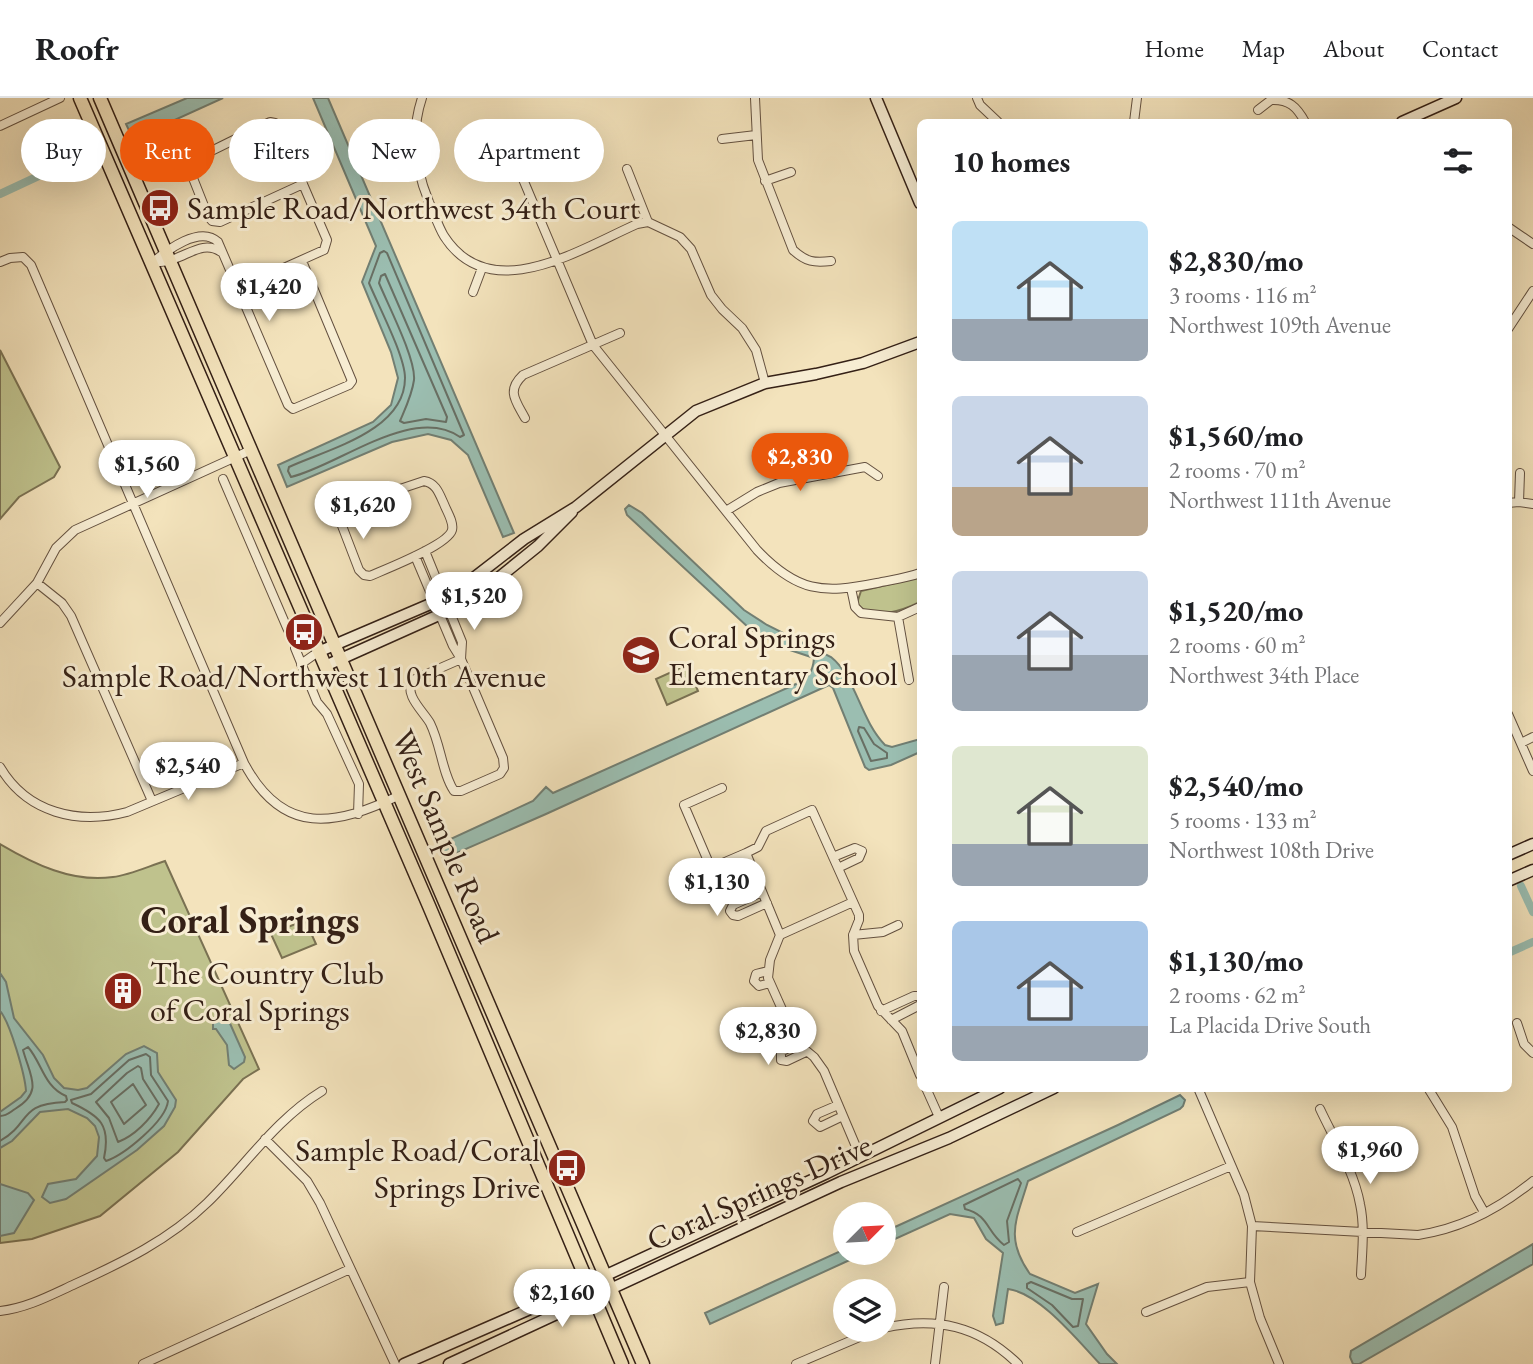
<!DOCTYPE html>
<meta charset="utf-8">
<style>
:root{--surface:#fff;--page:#f6f6f6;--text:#202124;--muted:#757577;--line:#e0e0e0;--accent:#ea580c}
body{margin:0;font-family:"EB Garamond",serif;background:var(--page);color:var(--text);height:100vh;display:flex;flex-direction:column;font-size:26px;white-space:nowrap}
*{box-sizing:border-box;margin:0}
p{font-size:23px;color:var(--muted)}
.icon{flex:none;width:38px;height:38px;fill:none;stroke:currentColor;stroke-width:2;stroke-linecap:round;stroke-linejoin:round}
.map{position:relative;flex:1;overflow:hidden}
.panel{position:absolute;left:917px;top:21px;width:595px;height:973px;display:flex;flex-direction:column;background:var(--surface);border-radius:10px;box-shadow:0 7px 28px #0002}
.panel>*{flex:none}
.top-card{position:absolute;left:21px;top:21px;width:665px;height:63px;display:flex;gap:14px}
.needle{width:46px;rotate:66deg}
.tools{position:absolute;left:833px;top:1104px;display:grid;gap:14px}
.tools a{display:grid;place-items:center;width:63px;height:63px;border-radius:50%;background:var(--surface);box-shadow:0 7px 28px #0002;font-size:35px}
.price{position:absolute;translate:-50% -60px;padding:0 16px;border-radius:24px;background:#fff;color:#222;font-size:23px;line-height:46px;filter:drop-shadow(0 2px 4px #0008)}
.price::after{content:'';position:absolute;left:50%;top:42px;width:21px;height:16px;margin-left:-10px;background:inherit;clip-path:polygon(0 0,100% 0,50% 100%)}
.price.selected{background:var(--accent);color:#fff}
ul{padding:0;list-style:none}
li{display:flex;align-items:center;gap:21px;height:175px;padding:0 35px}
li span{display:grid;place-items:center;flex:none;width:196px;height:140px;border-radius:10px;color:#555}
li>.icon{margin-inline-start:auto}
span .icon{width:84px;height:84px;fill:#fffc;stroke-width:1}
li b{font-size:30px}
h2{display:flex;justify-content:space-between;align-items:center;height:84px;padding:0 35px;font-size:30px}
.pill{padding:0 24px;border-radius:32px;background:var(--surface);box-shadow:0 7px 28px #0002;font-size:24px;line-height:63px}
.pill.selected{background:var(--accent);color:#fff}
header{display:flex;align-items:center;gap:42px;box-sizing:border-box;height:98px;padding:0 35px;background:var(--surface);border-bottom:2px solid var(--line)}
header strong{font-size:33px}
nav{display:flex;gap:38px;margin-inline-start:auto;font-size:24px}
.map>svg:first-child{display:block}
.green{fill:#bfc28d;stroke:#7a7152;stroke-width:2}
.water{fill:#9bbeb1;stroke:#727f73;stroke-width:2}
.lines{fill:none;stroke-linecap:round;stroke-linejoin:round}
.shore{stroke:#686f64;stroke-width:2}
.canal{stroke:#9bbeb1;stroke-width:8}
.street-casing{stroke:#645140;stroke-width:10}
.secondary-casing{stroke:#342016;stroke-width:13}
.primary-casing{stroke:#342016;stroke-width:15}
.street{stroke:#f7edd3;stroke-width:8}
.secondary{stroke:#f7edd3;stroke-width:10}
.primary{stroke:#f3e3bc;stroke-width:12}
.labels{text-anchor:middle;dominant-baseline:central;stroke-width:6;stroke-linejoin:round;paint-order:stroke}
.poi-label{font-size:32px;fill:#342016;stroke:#f7edd3;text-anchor:start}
.street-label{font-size:32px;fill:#342016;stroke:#f7edd3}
.district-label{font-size:38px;font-weight:bold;fill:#342016;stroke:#f7edd3}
</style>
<header>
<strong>Roofr</strong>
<nav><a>Home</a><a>Map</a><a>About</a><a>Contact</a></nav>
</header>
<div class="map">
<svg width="1533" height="1266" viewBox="0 0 1533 1266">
<rect width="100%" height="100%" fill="#f3e3bc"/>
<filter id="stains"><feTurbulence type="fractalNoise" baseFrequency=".00286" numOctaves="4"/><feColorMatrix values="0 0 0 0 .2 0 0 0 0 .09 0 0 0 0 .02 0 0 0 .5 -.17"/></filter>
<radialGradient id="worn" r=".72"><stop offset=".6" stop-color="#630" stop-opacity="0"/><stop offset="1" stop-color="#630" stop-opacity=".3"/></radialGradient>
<path class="green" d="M0 252 60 369 54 379 19 399 0 421Z
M920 479V504C904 512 870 525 857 505L861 493Z
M687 567 698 593 667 607 656 581Z
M0 746C34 766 72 785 113 779 130 777 149 768 165 763L259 971 243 981 178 1054 100 1118 32 1141 0 1145Z
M305 822 316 846 282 860 271 836Z"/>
<path class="water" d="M187 0H223L133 41 126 26Z
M313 0H328L514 435 503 439 468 357 451 342 428 336 392 344 287 389 278 367 373 324 391 307 398 280 391 254 362 184 376 148Z
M629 407 642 415 744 512 767 527 831 559C856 579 860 621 885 647L892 649 920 641V654L891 667 869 672 865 669 833 590 829 587 546 716 443 761 439 749 444 744 533 703 546 689 553 695 796 586C808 580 813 574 814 560L787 551 750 531 627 417 625 411Z
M0 875 6 884 14 920 43 957 54 980 64 990 78 992 87 990 126 956 144 948 157 955 158 974 176 1002 175 1009 164 1028 137 1052 66 1101 50 1105 42 1099 48 1086 76 1081 97 1058 99 1039 95 1028 87 1020 68 1011 40 1014 12 1043 0 1050V1014L21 999 26 993C25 977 10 924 0 913Z
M223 920 228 921 245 959 244 964 234 971 229 967 227 947 216 931H213V923Z
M1180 997 1185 1002 1183 1008 1180 1011 1028 1083C1017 1121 1004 1139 1030 1176L1075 1195 1098 1186 1086 1226 1107 1256 1117 1266H1100C1078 1243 1040 1195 1008 1191L1003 1225 996 1227 993 1218 1003 1155 986 1141 974 1120 950 1116 884 1146V1134L1118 1027Z
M0 1086 28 1095 34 1102 14 1135 0 1138Z
M1533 1146V1166L1359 1266H1353L1350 1259 1351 1253Z
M845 1151V1155H865L710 1226 705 1215Z"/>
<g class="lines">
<path class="shore" d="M384 153 387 155 464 337 460 339C413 306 338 368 291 379L288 373 289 369C328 351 405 333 405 280 405 258 378 207 369 185L380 155Z
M385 176 447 319 446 324 426 321 404 325 400 323C405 311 412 297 414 282 416 261 388 207 379 185L381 178Z
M859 629 864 630 874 646 887 655V660L871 663 858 633Z
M146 956 150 959 151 977 168 1003C166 1023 124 1057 106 1063L104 1060C111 1027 100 1018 72 1005L71 1002 91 996 129 962Z
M138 968 141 970 143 981 159 1006C150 1022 134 1038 118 1044L109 1020 96 1004 127 975Z
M133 986 146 1007 124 1026 111 1004Z
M0 1018C7 1018 9 1015 15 1011 44 994 30 978 23 952L28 949C42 965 44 989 66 998L67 1002 65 1004C17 1006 32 1025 0 1043
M1018 1081 1021 1085 1007 1123 1009 1144 1004 1147C986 1133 989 1117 965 1111L964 1107Z
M1031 1184 1072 1201H1083L1078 1228 1073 1229 1052 1207 1027 1190V1186Z"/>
<path class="canal" d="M0 96 88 55
M1521 788 1533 814
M1508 855 1533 844"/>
<g class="street-casing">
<path id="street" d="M422 0C410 36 415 70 429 104 434 115 438 128 444 138 490 210 580 151 637 126L648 124
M755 0 758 62 793 152C806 164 814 165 831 163
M977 0 980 7 998 24
M1258 12 1271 2C1289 1 1297 9 1305 24
M1134 24 1137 0
M0 28 60 0
M722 41 756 37
M509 48 593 247 757 452C797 494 822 496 877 485 891 482 907 480 920 475
M627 71 648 124
M765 83 791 74
M648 124 680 139 691 151 711 197 722 211 742 230 756 252 765 285
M1508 129 1533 146
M0 164 10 160 23 159 31 167 244 665
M152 165C167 152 200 127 218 144L288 307 293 311 349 287 352 283 302 163
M152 165C159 164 167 164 174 161 191 155 205 143 221 154
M239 190 324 152 327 142 278 28 275 25 270 24 187 65 208 118 212 123 220 124 303 86
M473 194 482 170
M1508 231 1533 193
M525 320C516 303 506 293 523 277L620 235
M1520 375 1519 404 1533 406
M223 381 288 532
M424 383C436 385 439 395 444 406 447 414 454 424 452 432 448 447 386 471 370 478L364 477 359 472 339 420 343 414 385 396Z
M1508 405 1519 404
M726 413 757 394 779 385 865 369 878 378
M425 453 462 544 461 561
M415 458 453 548 461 561 503 660 504 670 500 676 461 693H454C442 675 441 647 430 625 423 613 403 596 413 582L461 561
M37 485 62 505 71 518 152 703
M851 490 855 509 861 515 898 519 920 509
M898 519 909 582
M0 525 37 485 56 450 75 432 251 352
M295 550 317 604 327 616 359 686 358 716
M301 566 318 554
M1508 616 1533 673
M1521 645 1533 639
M0 669C27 715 78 727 127 714L244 665C283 739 336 728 400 697
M722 690 684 707 711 770 746 755 780 837 770 862 768 880 797 945 814 959 824 973 860 1058
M746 755 758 749 766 733 812 712 859 817V822L853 837 854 853 878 908 902 933 920 977
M833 759 855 750 862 753 859 760 838 770
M762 794 733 807 730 813 733 817 738 818 767 805
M780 837 853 804
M853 837 883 834 898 827
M768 873 756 876 754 883 759 888 770 885
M881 913 914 898H920
M891 922 920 907
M1517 925 1524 946 1533 955
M797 945 781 954V962L787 963 806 954
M926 990 939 1019
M1198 990 1244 1097 1252 1128 1250 1184 1260 1220 1279 1266
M1428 990 1452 1029 1475 1098 1484 1114
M838 1007 817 1016 813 1023 820 1029 843 1018
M1320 1011C1334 1041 1354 1073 1360 1106 1365 1129 1362 1154 1361 1177
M265 1041 307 1083 320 1105 395 1266
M1252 1128 1418 1137C1460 1131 1500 1110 1533 1083
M1077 1134 1231 1068
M0 1213C27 1210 51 1197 75 1186 123 1164 169 1142 207 1105 246 1067 275 1022 322 993
M1146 1214 1207 1189 1250 1184
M884 1230C936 1218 979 1228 1018 1266
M143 1266 350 1171
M796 1266 876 1232
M935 1266 944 1189"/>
</g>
<g class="secondary-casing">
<path id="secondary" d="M876 0 920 105
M1402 24 1456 0
M318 554 435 504 466 486 524 441 576 409 696 313 765 285 816 276 863 265 920 244
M325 568 450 512 481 494 538 448 572 414
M1508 757 1533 746
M1508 783 1533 772
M404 1266 587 1186 827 1075 1000 990
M449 1266 841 1084 949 1040 1054 990"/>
</g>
<g class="primary-casing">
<path id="primary" d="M80 0 429 808 622 1266
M100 0 643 1266"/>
</g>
<use href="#street" class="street"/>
<use href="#secondary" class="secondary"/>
<use href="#primary" class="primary"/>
</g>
<defs>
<g id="bus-disc" transform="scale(2.0125)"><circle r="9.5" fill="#8f2418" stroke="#f7edd3"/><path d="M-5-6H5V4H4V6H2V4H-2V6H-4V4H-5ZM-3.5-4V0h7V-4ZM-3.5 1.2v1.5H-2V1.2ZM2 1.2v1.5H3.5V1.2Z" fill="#fff"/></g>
<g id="school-disc" transform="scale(2.0125)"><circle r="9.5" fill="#8f2418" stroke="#f7edd3"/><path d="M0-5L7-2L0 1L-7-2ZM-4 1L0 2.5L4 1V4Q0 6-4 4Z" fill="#fff"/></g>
<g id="building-disc" transform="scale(2.0125)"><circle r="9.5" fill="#8f2418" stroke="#f7edd3"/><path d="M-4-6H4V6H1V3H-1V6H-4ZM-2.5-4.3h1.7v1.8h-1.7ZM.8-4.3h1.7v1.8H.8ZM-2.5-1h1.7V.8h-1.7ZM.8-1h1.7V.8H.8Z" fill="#fff"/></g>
</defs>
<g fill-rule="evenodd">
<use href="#bus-disc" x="160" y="110"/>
<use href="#bus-disc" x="304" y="534"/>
<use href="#school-disc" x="641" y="557"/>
<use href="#building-disc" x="123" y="893"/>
<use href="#bus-disc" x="567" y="1070"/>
</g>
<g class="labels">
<g class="poi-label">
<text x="187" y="110">Sample Road/Northwest 34th Court</text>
<text x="668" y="539">Coral Springs<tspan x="668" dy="37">Elementary School</tspan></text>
<text x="304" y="578" text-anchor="middle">Sample Road/Northwest 110th Avenue</text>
<text x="150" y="875">The Country Club<tspan x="150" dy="37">of Coral Springs</tspan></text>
<text x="540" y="1052" text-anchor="end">Sample Road/Coral<tspan x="540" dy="37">Springs Drive</tspan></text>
</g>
<g class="street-label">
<text transform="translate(446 738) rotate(67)">West Sample Road</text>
<text transform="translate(759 1094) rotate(-24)">Coral Springs Drive</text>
</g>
<g class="district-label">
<text x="250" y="821">Coral Springs</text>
</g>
</g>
<rect width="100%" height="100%" filter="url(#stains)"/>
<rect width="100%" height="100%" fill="url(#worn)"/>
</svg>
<div class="tools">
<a><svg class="needle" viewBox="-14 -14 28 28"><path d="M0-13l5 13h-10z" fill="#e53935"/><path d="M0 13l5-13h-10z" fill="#757577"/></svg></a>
<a><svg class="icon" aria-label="layers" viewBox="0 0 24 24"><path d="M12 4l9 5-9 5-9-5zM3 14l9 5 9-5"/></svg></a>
</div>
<b class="price" style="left:269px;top:225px">$1,420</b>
<b class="price selected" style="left:800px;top:395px">$2,830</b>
<b class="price" style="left:147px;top:402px">$1,560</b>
<b class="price" style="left:363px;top:443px">$1,620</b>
<b class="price" style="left:474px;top:534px">$1,520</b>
<b class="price" style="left:188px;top:704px">$2,540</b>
<b class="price" style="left:717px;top:820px">$1,130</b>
<b class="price" style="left:768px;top:969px">$2,830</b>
<b class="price" style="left:1370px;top:1088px">$1,960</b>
<b class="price" style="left:562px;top:1231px">$2,160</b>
<div class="top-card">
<a class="pill">Buy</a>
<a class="pill selected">Rent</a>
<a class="pill">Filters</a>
<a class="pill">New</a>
<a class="pill">Apartment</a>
</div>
<section class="panel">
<h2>10 homes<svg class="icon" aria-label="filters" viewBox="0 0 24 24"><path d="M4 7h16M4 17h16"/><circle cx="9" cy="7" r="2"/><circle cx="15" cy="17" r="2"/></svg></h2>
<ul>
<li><span style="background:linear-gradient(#bfe0f5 70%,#9aa5b1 0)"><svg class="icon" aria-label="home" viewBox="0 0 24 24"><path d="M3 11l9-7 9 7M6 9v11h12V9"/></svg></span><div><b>$2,830/mo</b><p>3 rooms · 116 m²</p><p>Northwest 109th Avenue</p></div></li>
<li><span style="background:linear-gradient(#c9d6e8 65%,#b9a48a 0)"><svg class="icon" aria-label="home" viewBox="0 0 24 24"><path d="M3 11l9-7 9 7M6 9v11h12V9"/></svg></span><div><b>$1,560/mo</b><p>2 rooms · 70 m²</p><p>Northwest 111th Avenue</p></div></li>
<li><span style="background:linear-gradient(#c9d6e8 60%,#9aa5b1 0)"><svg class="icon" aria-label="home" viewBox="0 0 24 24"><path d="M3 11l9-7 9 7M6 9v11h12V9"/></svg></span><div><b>$1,520/mo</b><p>2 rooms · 60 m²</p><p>Northwest 34th Place</p></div></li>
<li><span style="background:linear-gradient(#dfe7d0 70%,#9aa5b1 0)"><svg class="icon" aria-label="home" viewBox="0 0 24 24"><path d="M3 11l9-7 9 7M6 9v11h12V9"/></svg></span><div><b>$2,540/mo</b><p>5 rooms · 133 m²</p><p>Northwest 108th Drive</p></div></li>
<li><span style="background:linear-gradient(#a9c7e8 75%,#9aa5b1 0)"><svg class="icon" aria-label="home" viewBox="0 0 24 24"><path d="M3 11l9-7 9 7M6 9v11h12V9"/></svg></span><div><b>$1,130/mo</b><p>2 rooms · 62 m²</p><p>La Placida Drive South</p></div></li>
</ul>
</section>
</div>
